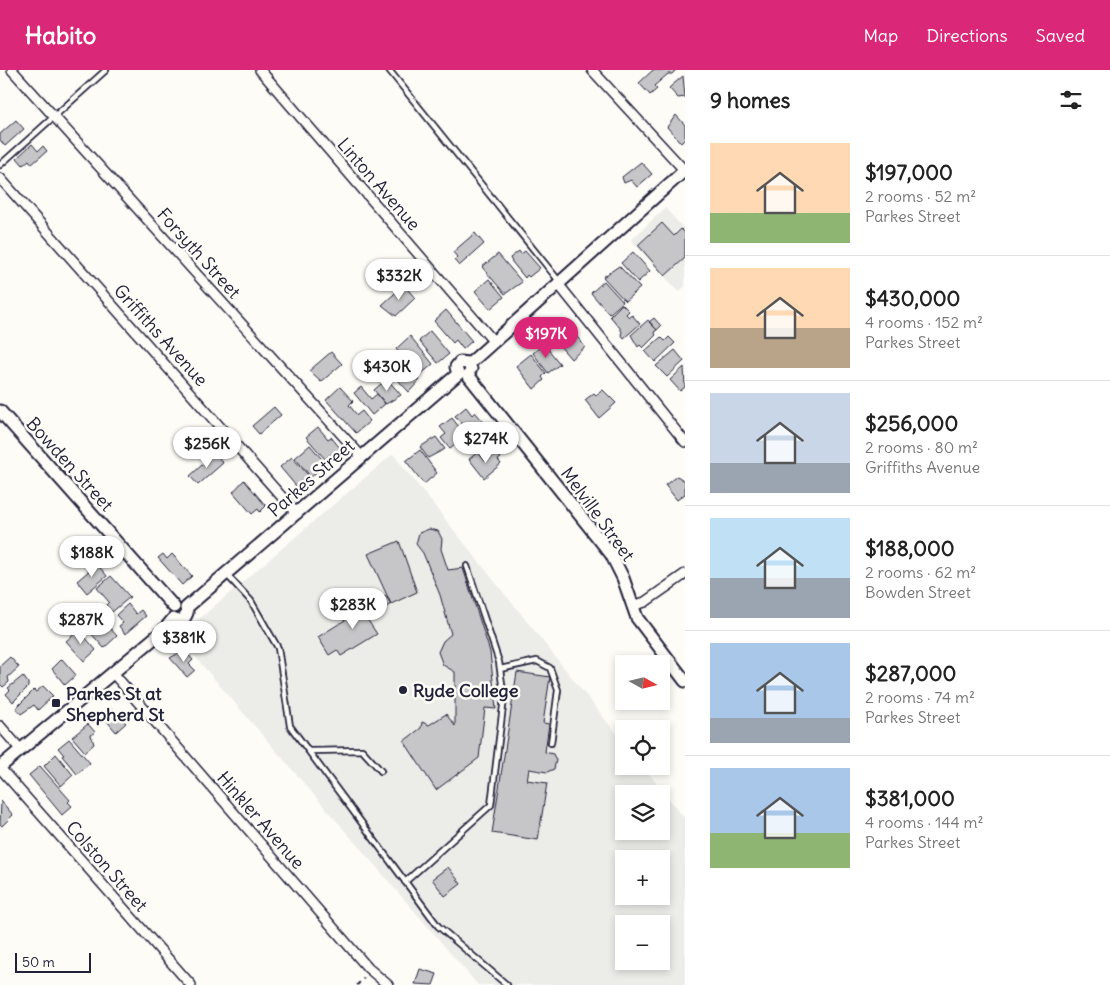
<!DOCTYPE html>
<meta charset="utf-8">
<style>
:root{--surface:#fff;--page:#f6f6f6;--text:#222;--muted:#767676;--line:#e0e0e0;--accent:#db2777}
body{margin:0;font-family:Delius,sans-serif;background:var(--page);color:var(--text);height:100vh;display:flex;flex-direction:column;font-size:19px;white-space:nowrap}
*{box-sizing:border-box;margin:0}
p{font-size:16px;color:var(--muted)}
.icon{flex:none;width:28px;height:28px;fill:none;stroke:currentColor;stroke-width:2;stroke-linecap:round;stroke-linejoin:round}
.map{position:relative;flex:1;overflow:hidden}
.drawer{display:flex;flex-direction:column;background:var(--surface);width:425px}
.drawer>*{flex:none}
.needle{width:32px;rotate:98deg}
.controls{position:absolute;left:615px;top:585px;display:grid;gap:10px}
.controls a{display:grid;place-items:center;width:55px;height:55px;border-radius:0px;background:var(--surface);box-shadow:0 2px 8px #0003;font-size:25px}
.scale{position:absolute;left:15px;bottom:12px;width:76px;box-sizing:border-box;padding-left:5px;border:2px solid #22223b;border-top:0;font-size:14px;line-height:18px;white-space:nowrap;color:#22223b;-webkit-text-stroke:4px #fdfcf7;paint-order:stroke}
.price{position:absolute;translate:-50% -42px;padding:0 11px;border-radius:18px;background:#fff;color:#222;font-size:16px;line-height:32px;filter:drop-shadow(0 1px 2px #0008)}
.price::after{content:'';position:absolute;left:50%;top:30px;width:15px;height:11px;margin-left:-8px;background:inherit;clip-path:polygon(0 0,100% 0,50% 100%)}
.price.current{background:var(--accent);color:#fff}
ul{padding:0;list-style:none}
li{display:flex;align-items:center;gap:15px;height:125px;padding:0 25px}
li+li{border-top:1px solid var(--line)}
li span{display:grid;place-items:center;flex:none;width:140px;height:100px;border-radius:0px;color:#555}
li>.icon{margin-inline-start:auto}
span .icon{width:60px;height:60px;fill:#fffc;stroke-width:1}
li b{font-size:21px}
h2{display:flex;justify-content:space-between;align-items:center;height:60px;padding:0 25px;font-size:21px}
header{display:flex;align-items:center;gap:30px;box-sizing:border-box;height:70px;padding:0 25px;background:var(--accent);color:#fff}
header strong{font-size:24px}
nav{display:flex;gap:28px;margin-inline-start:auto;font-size:18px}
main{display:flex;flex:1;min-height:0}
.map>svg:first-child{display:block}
.built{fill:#ecece9;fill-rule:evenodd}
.building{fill:#c6c6c8;stroke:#22223b}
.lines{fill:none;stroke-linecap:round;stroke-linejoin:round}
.service-casing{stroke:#22223b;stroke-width:8}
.minor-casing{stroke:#22223b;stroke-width:12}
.tertiary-casing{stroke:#22223b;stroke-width:15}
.path{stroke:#22223b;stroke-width:2;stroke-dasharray:4 4;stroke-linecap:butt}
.service{stroke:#fdfcf7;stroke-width:4.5}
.minor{stroke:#fdfcf7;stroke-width:9}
.tertiary{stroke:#fdfcf7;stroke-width:11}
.poi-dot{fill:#22223b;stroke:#fdfcf7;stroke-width:2}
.labels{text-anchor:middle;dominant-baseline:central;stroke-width:5;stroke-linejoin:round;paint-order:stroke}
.street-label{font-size:18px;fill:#22223b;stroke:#fdfcf7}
.poi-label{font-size:18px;font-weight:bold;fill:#22223b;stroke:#fdfcf7;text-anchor:start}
</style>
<header>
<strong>Habito</strong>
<nav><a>Map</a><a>Directions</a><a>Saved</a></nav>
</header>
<main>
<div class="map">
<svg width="685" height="915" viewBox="0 0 685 915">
<rect width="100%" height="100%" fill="#fdfcf7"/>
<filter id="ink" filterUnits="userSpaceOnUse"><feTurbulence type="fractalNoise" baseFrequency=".02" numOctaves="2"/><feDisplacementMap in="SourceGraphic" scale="10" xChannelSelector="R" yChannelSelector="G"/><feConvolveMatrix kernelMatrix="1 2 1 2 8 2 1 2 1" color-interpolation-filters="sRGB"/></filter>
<g filter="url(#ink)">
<path class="built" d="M665 138 685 160V216L679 222 631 170Z
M393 384 624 673V696H643L685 749V915H478L178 567ZM624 724H661V761H624ZM624 789H661V826H624ZM624 854H661V891H624Z"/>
<path class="building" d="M653 0H676L672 4H668L654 16 657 19 650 25 639 13Z
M683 6 685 27 678 28 669 18Z
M676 45 685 55V69L681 73 667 57Z
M16 50 24 59 5 76 0 70V64Z
M32 74 38 81 43 76 47 81 32 94 29 90 23 95 17 88Z
M641 92 652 104 637 117 631 110 624 113 622 107Z
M662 153 674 166 681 159 685 163V188L665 206 638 175Z
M475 163 484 174 459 196 454 190 457 187 453 182Z
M519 181 521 184 525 181 540 198 529 207 527 205 525 208 512 192 510 188Z
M633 182 650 201 638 212 621 193Z
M498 184 522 212 505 224 482 197Z
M619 196 640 218 625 231 603 207Z
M489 209 504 227 490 239 475 221Z
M604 211 623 232 609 244 591 223Z
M404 215 415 228 396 246 382 235Z
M622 234 629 241 626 244 629 247 632 245 640 254 624 268 621 264 622 262 620 258 610 246Z
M446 240 472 271 463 279 456 270 453 273 434 251Z
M654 248 661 256 657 260 649 252Z
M648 250 657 260 654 262 656 265 643 278 640 275 638 277 631 265Z
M571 259 585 277 571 289 553 268 562 261 565 264Z
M430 261 449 284 438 293 419 271Z
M410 266 433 294 419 306 396 279Z
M661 267 665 271 669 267 675 273 655 292 645 281Z
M544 274 560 294 548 303 533 283Z
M675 280 684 291 667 307 656 296Z
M331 282 342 294 321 312 309 301Z
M531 284 546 303 542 307 544 310 534 319 516 296Z
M403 290 420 310 409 322 396 308 403 300 398 294Z
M684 297 685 317 680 321 670 310Z
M387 309 401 325 386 334 374 320Z
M340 317 353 331 349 335 357 345 362 341 370 351 356 363 326 330Z
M361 317 371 329 377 324 385 334 372 345 354 323Z
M603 320 616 333 599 348 585 330 594 323 596 325Z
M274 337 281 345 259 364 252 356Z
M466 337 472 345 475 342 483 351 469 363 455 346Z
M452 348 466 366 450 379 441 368 446 364 440 357Z
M318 357 328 369 331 367 344 383 338 388 334 382 325 389 306 367Z
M436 367 445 379 428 388 420 377Z
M310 375 326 394 311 407 295 388Z
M420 380 437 403 424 414 406 391Z
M478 382 485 391 496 382 501 388 498 390 501 394 484 408 469 389Z
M215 383 223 393 198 415 190 406Z
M292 387 308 405 296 416 280 397Z
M677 406 685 411V424L677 430 665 415Z
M244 410 266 436 260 442 258 439 252 444 233 422Z
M429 459 438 461 442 469 441 479 448 500 463 498 490 582 496 639 485 638 479 688 436 720 404 671 421 658 422 652 429 655 446 644 455 656V602L443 595 438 582 443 571 451 564 440 525 423 483 416 474 419 463Z
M399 471 417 522 391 534 368 484Z
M163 484 167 489 172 484 192 506 182 515 158 488Z
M97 494 107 506 87 523 77 511Z
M111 506 130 527 112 542 106 535 109 532 97 518Z
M385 525 391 534 367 549 377 564 341 586 337 580 329 585 318 567Z
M128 534 136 544 141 540 146 546 125 564 119 556 123 553 116 545Z
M94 540 117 566 104 578 81 552Z
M79 560 96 580 84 591 66 571Z
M184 580 193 590 189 594 195 600 187 607 170 588Z
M10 587 19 597 8 607 9 612 3 617 0 614V596Z
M62 589 76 605 65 615 52 599Z
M517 602 550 607 543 653 549 654 545 682 553 684 556 690 554 699 547 702 529 699 527 710 547 713 538 770 492 763Z
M23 606 28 613V617L13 632 6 624 10 620 8 618Z
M43 616 53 626 38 640 34 635 21 644 16 638 34 620 36 622Z
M110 638 126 653 116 662 102 645Z
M88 654 95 662 91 665 94 674 85 682 72 667Z
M69 669 90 693 77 704 62 686 64 685 58 678Z
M56 684 73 705 61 716 44 696Z
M40 696 70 730 68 732 72 736 62 745 29 705Z
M1 731 13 745 2 756 0 754Z
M448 797 461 814 445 826 432 809Z
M420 899 437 904 433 915 415 914Z"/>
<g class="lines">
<g class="service-casing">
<path id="service" d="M389 0 559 211
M0 95 106 0
M227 505 251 531 278 578 290 656 438 856 507 915
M500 599 537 591 550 598 558 620 551 673
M310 681 362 680 381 701
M405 812 491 735 504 628 499 592 467 496"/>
</g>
<g class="minor-casing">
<path id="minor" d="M12 0 362 387
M260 0 494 272
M592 0 685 101
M0 108 297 444
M559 215 685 372
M632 536 645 532 685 504
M113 603 368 898 388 915
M0 656 21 680
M0 698 191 915"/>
</g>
<g class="tertiary-casing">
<path id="tertiary" d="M469 294 685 100
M458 304 456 297 460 292 468 293 471 299
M468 305 611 484 623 508 637 548 685 611
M0 341 174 537
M186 538 458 304
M173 549 178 551 184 549 187 543 186 538
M0 697 164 560 173 549"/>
</g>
<path class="path" d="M357 915 364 908"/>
<use href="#service" class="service"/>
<use href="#minor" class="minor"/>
<use href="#tertiary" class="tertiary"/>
</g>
</g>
<g class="poi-dot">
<circle cx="403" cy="620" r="5"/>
<rect x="51" y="628" width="10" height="10" rx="2.5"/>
</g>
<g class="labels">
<g class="street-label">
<text transform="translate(379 114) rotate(49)">Linton Avenue</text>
<text transform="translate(199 183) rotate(48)">Forsyth Street</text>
<text transform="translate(161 265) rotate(48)">Griffiths Avenue</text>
<text transform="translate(70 394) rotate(48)">Bowden Street</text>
<text transform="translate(311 408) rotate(-41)">Parkes Street</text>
<text transform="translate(598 444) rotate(54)">Melville Street</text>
<text transform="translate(261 750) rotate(49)">Hinkler Avenue</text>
<text transform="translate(107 796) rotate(49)">Colston Street</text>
</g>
<g class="poi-label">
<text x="413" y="620">Ryde College</text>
<text x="66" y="623">Parkes St at<tspan x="66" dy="21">Shepherd St</tspan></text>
</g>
</g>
</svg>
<div class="controls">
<a><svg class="needle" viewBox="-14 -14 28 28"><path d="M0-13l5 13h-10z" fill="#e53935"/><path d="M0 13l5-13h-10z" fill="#767676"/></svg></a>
<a><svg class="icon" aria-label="locate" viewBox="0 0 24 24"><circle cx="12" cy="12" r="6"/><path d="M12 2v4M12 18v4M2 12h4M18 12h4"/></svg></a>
<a><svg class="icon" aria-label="layers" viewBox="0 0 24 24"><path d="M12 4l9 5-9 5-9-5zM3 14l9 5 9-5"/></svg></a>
<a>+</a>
<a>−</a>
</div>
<div class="scale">50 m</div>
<b class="price" style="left:399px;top:231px">$332K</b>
<b class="price current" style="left:546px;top:289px">$197K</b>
<b class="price" style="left:387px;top:322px">$430K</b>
<b class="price" style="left:486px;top:394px">$274K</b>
<b class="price" style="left:207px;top:399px">$256K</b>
<b class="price" style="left:92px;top:508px">$188K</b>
<b class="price" style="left:353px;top:560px">$283K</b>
<b class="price" style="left:81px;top:575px">$287K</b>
<b class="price" style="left:184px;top:593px">$381K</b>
</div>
<section class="drawer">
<h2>9 homes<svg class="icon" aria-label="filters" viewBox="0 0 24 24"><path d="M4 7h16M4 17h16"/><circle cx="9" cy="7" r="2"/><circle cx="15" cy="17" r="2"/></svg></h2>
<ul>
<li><span style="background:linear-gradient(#ffd9b3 70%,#8fb573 0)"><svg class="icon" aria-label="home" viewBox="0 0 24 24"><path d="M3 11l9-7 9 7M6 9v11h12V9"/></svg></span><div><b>$197,000</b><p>2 rooms · 52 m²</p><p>Parkes Street</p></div></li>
<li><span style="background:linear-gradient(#ffd9b3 60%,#b9a48a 0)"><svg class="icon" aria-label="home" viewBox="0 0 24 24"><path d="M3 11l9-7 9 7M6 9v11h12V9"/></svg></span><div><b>$430,000</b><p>4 rooms · 152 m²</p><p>Parkes Street</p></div></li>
<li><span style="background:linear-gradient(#c9d6e8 70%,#9aa5b1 0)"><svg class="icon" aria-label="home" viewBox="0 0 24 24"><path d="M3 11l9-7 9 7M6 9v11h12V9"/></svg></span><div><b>$256,000</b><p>2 rooms · 80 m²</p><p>Griffiths Avenue</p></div></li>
<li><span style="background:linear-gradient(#bfe0f5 60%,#9aa5b1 0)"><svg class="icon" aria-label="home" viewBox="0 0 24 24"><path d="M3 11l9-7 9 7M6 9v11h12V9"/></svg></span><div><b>$188,000</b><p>2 rooms · 62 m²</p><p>Bowden Street</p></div></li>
<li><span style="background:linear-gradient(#a9c7e8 75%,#9aa5b1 0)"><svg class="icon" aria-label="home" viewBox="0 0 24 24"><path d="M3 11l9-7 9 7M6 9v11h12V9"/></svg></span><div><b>$287,000</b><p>2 rooms · 74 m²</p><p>Parkes Street</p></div></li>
<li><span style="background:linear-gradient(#a9c7e8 65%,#8fb573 0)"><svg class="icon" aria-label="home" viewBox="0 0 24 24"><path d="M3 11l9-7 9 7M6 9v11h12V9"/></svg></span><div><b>$381,000</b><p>4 rooms · 144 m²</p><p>Parkes Street</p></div></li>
</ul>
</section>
</main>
